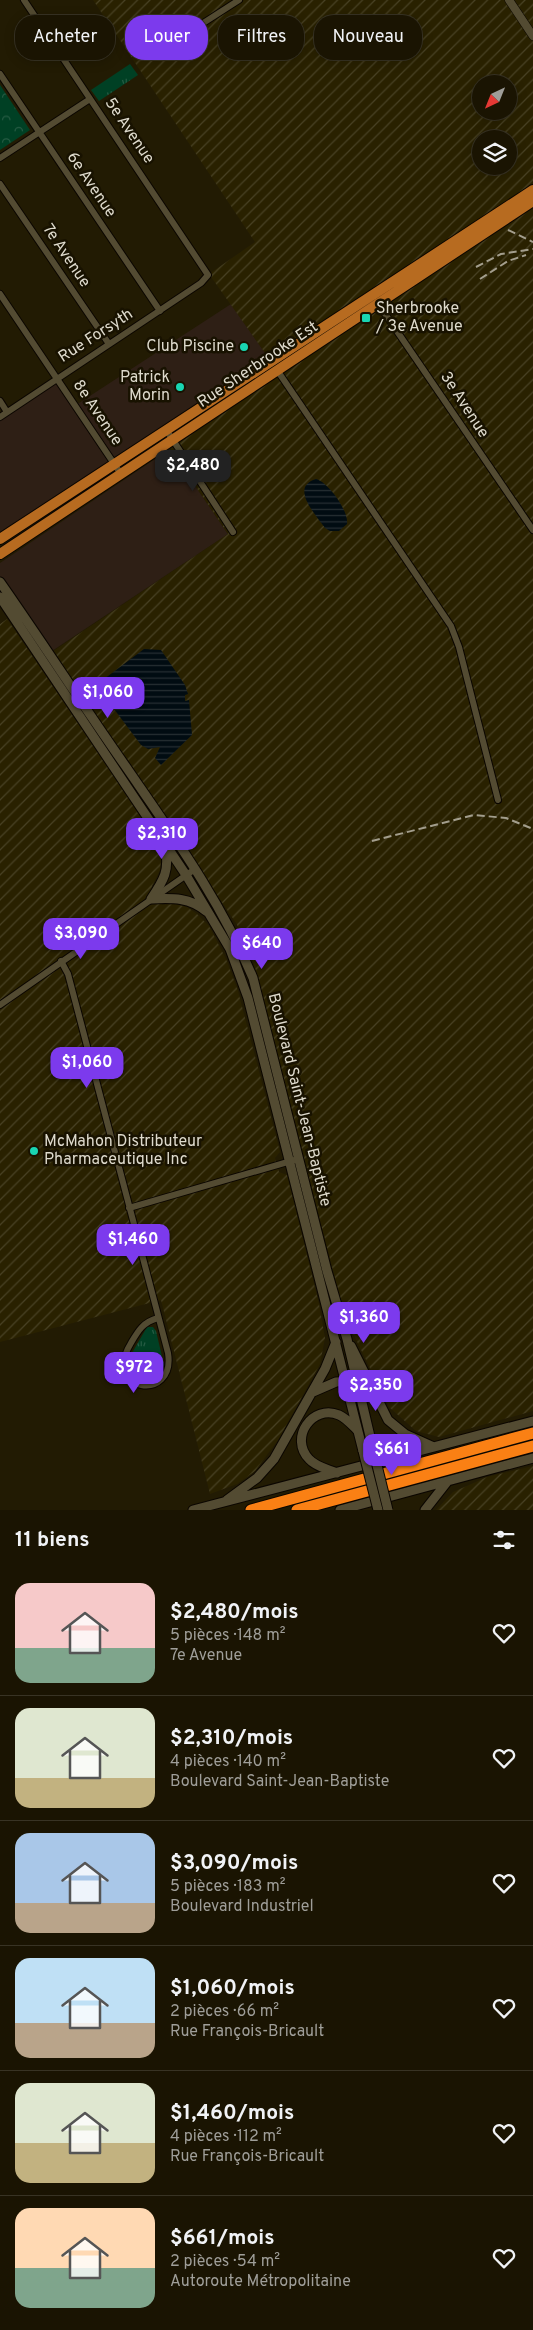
<!DOCTYPE html>
<html lang="fr">
<meta charset="utf-8">
<style>
:root{--surface:#1a1402;--page:#272111;--text:#f1f3f6;--muted:#9f9e99;--line:#383324;--accent:#7c3aed}
body{margin:0;font-family:Overpass,sans-serif;background:var(--page);color:var(--text);height:100vh;display:flex;flex-direction:column;font-size:19px;white-space:nowrap}
*{box-sizing:border-box;margin:0}
p{font-size:16px;color:var(--muted)}
.icon{flex:none;width:28px;height:28px;fill:none;stroke:currentColor;stroke-width:2;stroke-linecap:round;stroke-linejoin:round}
.map{position:relative;height:1510px;overflow:hidden}
.details{display:flex;flex-direction:column;background:var(--surface);flex:1}
.details>*{flex:none}
.banner{position:absolute;left:15px;top:15px;width:504px;height:45px;display:flex;gap:10px}
.needle{width:32px;rotate:223deg}
.controls{position:absolute;left:472px;top:75px;display:grid;gap:10px}
.controls a{display:grid;place-items:center;width:45px;height:45px;border-radius:50%;background:var(--surface);box-shadow:0 2px 12px #0003,0 0 0 1px var(--line);font-size:25px}
.price{position:absolute;translate:-50% -42px;padding:0 11px;border-radius:10px;background:var(--accent);color:#fff;font-size:16px;line-height:32px;filter:drop-shadow(0 1px 2px #0008)}
.price::after{content:'';position:absolute;left:50%;top:30px;width:15px;height:11px;margin-left:-8px;background:inherit;clip-path:polygon(0 0,100% 0,50% 100%)}
.price.active{background:#222;color:#fff}
ul{padding:0;list-style:none}
li{display:flex;align-items:center;gap:15px;height:125px;padding:0 15px}
li+li{border-top:1px solid var(--line)}
li span{display:grid;place-items:center;flex:none;width:140px;height:100px;border-radius:15px;color:#555}
li>.icon{margin-inline-start:auto}
span .icon{width:60px;height:60px;fill:#fffc;stroke-width:1}
li b{font-size:21px}
h2{display:flex;justify-content:space-between;align-items:center;height:60px;padding:0 15px;font-size:21px}
.chip{padding:0 18px;border-radius:20px;background:var(--surface);box-shadow:0 2px 12px #0003,0 0 0 1px var(--line);font-size:18px;line-height:45px}
.chip.active{background:var(--accent);color:#fff}
.map>svg:first-child{display:block}
.commercial{fill:#2e1f15}
.industrial{fill:url(#industrial-furrows);fill-rule:evenodd}
.grass{fill:url(#grass-tufts)}
.park{fill:url(#park-crowns)}
.water{fill:url(#water-rules)}
.lines{fill:none;stroke-linecap:round;stroke-linejoin:round}
.minor-casing{stroke:#0b0600;stroke-width:8}
.tertiary-casing{stroke:#0b0600;stroke-width:9}
.secondary-casing{stroke:#0b0600;stroke-width:11}
.primary-casing{stroke:#0b0600;stroke-width:12}
.motorway-casing{stroke:#0b0600;stroke-width:13}
.minor{stroke:#534b32;stroke-width:6}
.tertiary{stroke:#534b32;stroke-width:8}
.secondary{stroke:#534b32;stroke-width:9}
.primary{stroke:#b76b20;stroke-width:10}
.motorway{stroke:#fa8014;stroke-width:11}
.rail{stroke:#a39e8d;stroke-width:2;stroke-dasharray:8 4;stroke-linecap:butt}
.secondary-bridge-casing{stroke:#0b0600;stroke-width:11;stroke-linecap:butt}
.secondary-bridge{stroke:#534b32;stroke-width:9}
.poi-dot{fill:#19d5b2;stroke:#181200;stroke-width:2}
.labels{text-anchor:middle;dominant-baseline:central;stroke-width:5;stroke-linejoin:round;paint-order:stroke}
.street-label{font-size:16px;fill:#dedacc;stroke:#181200}
.poi-label{font-size:16px;fill:#dedacc;stroke:#181200;text-anchor:start}
</style>
<div class="map">
<svg width="533" height="1510" viewBox="0 0 533 1510">
<defs>
<pattern id="industrial-furrows" width="10" height="10" patternUnits="userSpaceOnUse" patternTransform="scale(1.25)"><rect width="10" height="10" fill="#292100"/><path d="M-1 1l2-2M0 10L10 0M9 11l2-2" fill="none" stroke="#484124"/></pattern>
<pattern id="grass-tufts" width="24" height="20" patternUnits="userSpaceOnUse" patternTransform="scale(1.25)"><rect width="24" height="20" fill="#004024"/><path d="M3 7l-1-3M5 7V3M7 7l1-3M15 17l-1-3M17 17v-4M19 17l1-3" fill="none" stroke="#255b43"/></pattern>
<pattern id="park-crowns" width="20" height="18" patternUnits="userSpaceOnUse" patternTransform="scale(1.25)"><rect width="20" height="18" fill="#004024"/><path d="M2 6a3 3 0 1 1 6 0M12 15a3 3 0 1 1 6 0" fill="none" stroke="#255b43"/></pattern>
<pattern id="water-rules" width="6" height="5" patternUnits="userSpaceOnUse" patternTransform="scale(1.25)"><rect width="6" height="5" fill="#010c12"/><path d="M0 2.5h6" fill="none" stroke="#262f33"/></pattern>
</defs>
<rect width="100%" height="100%" fill="#221b03"/>
<path class="commercial" d="M231 304 270 360 0 538V417L57 379 76 405Z
M170 449 228 534 49 653 0 579V563Z"/>
<path class="industrial" d="M93 0H533V190L270 360 209 274 255 242ZM481 84H509V111H481ZM481 139H509V166H481Z
M533 207V1411L439 1437 416 1431 389 1407 345 1317 250 949 236 923 52 652 228 534 170 449Z
M7 619 116 779 159 846 161 860 160 870 152 886 162 905 176 904 187 907 197 914 209 926 226 959 238 991 280 1152 275 1158 279 1172 287 1175 319 1304 325 1338 320 1364 278 1440 255 1471 237 1484 210 1494 161 1300 0 1342V624Z
M533 1466V1510H436L453 1492 487 1477Z"/>
<path class="grass" d="M130 64 138 75 99 101 91 90Z
M147 1327H153L156 1331 164 1365 156 1378C142 1386 127 1377 128 1360Z"/>
<path class="park" d="M0 85 30 130 0 150Z"/>
<path class="water" d="M316 479C328 482 349 511 347 524L339 531H330L325 528C316 515 289 487 316 479Z
M144 649 161 650 185 685 188 694 185 695V701L189 700 192 735 161 765 155 758 160 747 148 749 141 745 96 685Z"/>
<g class="lines">
<g class="minor-casing">
<path id="minor" d="M194 29 239 0
M0 74 160 311
M0 158 90 99
M0 184 109 344
M0 294 121 474
M377 302 533 530
M277 370 451 626 459 647 498 800
M0 401 7 412
M0 417 201 283 208 275 24 0
M167 431 233 532
M61 961 68 974 168 1353C176 1403 101 1392 131 1343 138 1331 143 1322 158 1318
M0 1005 195 869
M129 1208 298 1159"/>
</g>
<g class="tertiary-casing">
<path id="tertiary" d="M509 0 533 36"/>
</g>
<g class="secondary-casing">
<path id="secondary" d="M0 582C42 642 82 704 124 764 172 834 220 899 253 978L327 1271 347 1339 373 1449
M0 597 186 875 230 949 248 998 363 1451
M151 899C164 880 170 870 165 847
M151 899C172 898 190 897 207 912
M351 1346 388 1420 405 1434 434 1447
M313 1392 336 1382 350 1381
M337 1473C328 1469 316 1467 309 1459 289 1438 312 1404 339 1415 346 1418 352 1425 357 1430
M227 1500 257 1478 274 1459 325 1369 336 1342
M193 1510 533 1421
M340 1510 533 1458
M425 1510 447 1482"/>
</g>
<g class="primary-casing">
<path id="primary" d="M0 539 533 190
M0 554 533 201"/>
</g>
<g class="motorway-casing">
<path id="motorway" d="M251 1510 533 1433
M297 1510 533 1446"/>
</g>
<use href="#minor" class="minor"/>
<use href="#tertiary" class="tertiary"/>
<use href="#secondary" class="secondary"/>
<use href="#primary" class="primary"/>
<use href="#motorway" class="motorway"/>
<path class="rail" d="M508 230 533 242
M476 267 501 254 533 249
M480 279 508 261 526 255
M372 841 474 815 506 818 533 829"/>
<g class="secondary-bridge-casing">
<path id="secondary-bridge" d="M373 1449 388 1510
M363 1451 378 1510"/>
</g>
<use href="#secondary-bridge" class="secondary-bridge"/>
</g>
<g class="poi-dot">
<rect x="361" y="313" width="10" height="10" rx="2.5"/>
<circle cx="244" cy="347" r="5"/>
<circle cx="180" cy="387" r="5"/>
<circle cx="34" cy="1151" r="5"/>
</g>
<g class="labels">
<g class="street-label">
<text transform="translate(129 131) rotate(56)">5e Avenue</text>
<text transform="translate(91 185) rotate(56)">6e Avenue</text>
<text transform="translate(66 256) rotate(56)">7e Avenue</text>
<text transform="translate(96 336) rotate(-33)">Rue Forsyth</text>
<text transform="translate(258 365) rotate(-34)">Rue Sherbrooke Est</text>
<text transform="translate(464 405) rotate(57)">3e Avenue</text>
<text transform="translate(97 413) rotate(56)">8e Avenue</text>
<text transform="translate(299 1100) rotate(76)">Boulevard Saint-Jean-Baptiste</text>
</g>
<g class="poi-label">
<text x="376" y="309">Sherbrooke<tspan x="376" dy="18">/ 3e Avenue</tspan></text>
<text x="234" y="347" text-anchor="end">Club Piscine</text>
<text x="170" y="378" text-anchor="end">Patrick<tspan x="170" dy="18">Morin</tspan></text>
<text x="44" y="1142">McMahon Distributeur<tspan x="44" dy="18">Pharmaceutique Inc</tspan></text>
</g>
</g>
</svg>
<div class="controls">
<a><svg class="needle" viewBox="-14 -14 28 28"><path d="M0-13l5 13h-10z" fill="#e53935"/><path d="M0 13l5-13h-10z" fill="#9f9e99"/></svg></a>
<a><svg class="icon" aria-label="layers" viewBox="0 0 24 24"><path d="M12 4l9 5-9 5-9-5zM3 14l9 5 9-5"/></svg></a>
</div>
<b class="price active" style="left:193px;top:492px">$2,480</b>
<b class="price" style="left:108px;top:719px">$1,060</b>
<b class="price" style="left:162px;top:860px">$2,310</b>
<b class="price" style="left:81px;top:960px">$3,090</b>
<b class="price" style="left:262px;top:970px">$640</b>
<b class="price" style="left:87px;top:1089px">$1,060</b>
<b class="price" style="left:133px;top:1266px">$1,460</b>
<b class="price" style="left:364px;top:1344px">$1,360</b>
<b class="price" style="left:134px;top:1394px">$972</b>
<b class="price" style="left:376px;top:1412px">$2,350</b>
<b class="price" style="left:392px;top:1476px">$661</b>
<div class="banner">
<a class="chip">Acheter</a>
<a class="chip active">Louer</a>
<a class="chip">Filtres</a>
<a class="chip">Nouveau</a>
</div>
</div>
<section class="details">
<h2>11 biens<svg class="icon" aria-label="filters" viewBox="0 0 24 24"><path d="M4 7h16M4 17h16"/><circle cx="9" cy="7" r="2"/><circle cx="15" cy="17" r="2"/></svg></h2>
<ul>
<li><span style="background:linear-gradient(#f6c9c9 65%,#7fa58c 0)"><svg class="icon" aria-label="home" viewBox="0 0 24 24"><path d="M3 11l9-7 9 7M6 9v11h12V9"/></svg></span><div><b>$2,480/mois</b><p>5 pièces · 148 m²</p><p>7e Avenue</p></div><svg class="icon" aria-label="heart" viewBox="0 0 24 24"><path d="M12 20l-8-8c-3-5 5-10 8-4 3-6 11-1 8 4z"/></svg></li>
<li><span style="background:linear-gradient(#dfe7d0 70%,#c2b280 0)"><svg class="icon" aria-label="home" viewBox="0 0 24 24"><path d="M3 11l9-7 9 7M6 9v11h12V9"/></svg></span><div><b>$2,310/mois</b><p>4 pièces · 140 m²</p><p>Boulevard Saint-Jean-Baptiste</p></div><svg class="icon" aria-label="heart" viewBox="0 0 24 24"><path d="M12 20l-8-8c-3-5 5-10 8-4 3-6 11-1 8 4z"/></svg></li>
<li><span style="background:linear-gradient(#a9c7e8 70%,#b9a48a 0)"><svg class="icon" aria-label="home" viewBox="0 0 24 24"><path d="M3 11l9-7 9 7M6 9v11h12V9"/></svg></span><div><b>$3,090/mois</b><p>5 pièces · 183 m²</p><p>Boulevard Industriel</p></div><svg class="icon" aria-label="heart" viewBox="0 0 24 24"><path d="M12 20l-8-8c-3-5 5-10 8-4 3-6 11-1 8 4z"/></svg></li>
<li><span style="background:linear-gradient(#bfe0f5 65%,#b9a48a 0)"><svg class="icon" aria-label="home" viewBox="0 0 24 24"><path d="M3 11l9-7 9 7M6 9v11h12V9"/></svg></span><div><b>$1,060/mois</b><p>2 pièces · 66 m²</p><p>Rue François-Bricault</p></div><svg class="icon" aria-label="heart" viewBox="0 0 24 24"><path d="M12 20l-8-8c-3-5 5-10 8-4 3-6 11-1 8 4z"/></svg></li>
<li><span style="background:linear-gradient(#dfe7d0 60%,#c2b280 0)"><svg class="icon" aria-label="home" viewBox="0 0 24 24"><path d="M3 11l9-7 9 7M6 9v11h12V9"/></svg></span><div><b>$1,460/mois</b><p>4 pièces · 112 m²</p><p>Rue François-Bricault</p></div><svg class="icon" aria-label="heart" viewBox="0 0 24 24"><path d="M12 20l-8-8c-3-5 5-10 8-4 3-6 11-1 8 4z"/></svg></li>
<li><span style="background:linear-gradient(#ffd9b3 60%,#7fa58c 0)"><svg class="icon" aria-label="home" viewBox="0 0 24 24"><path d="M3 11l9-7 9 7M6 9v11h12V9"/></svg></span><div><b>$661/mois</b><p>2 pièces · 54 m²</p><p>Autoroute Métropolitaine</p></div><svg class="icon" aria-label="heart" viewBox="0 0 24 24"><path d="M12 20l-8-8c-3-5 5-10 8-4 3-6 11-1 8 4z"/></svg></li>
</ul>
</section>
